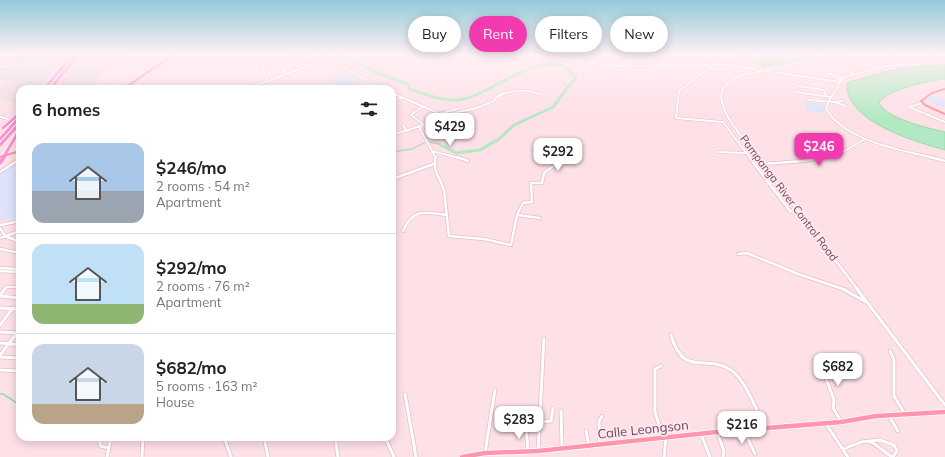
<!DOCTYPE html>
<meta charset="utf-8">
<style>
:root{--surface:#fff;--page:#f2f2f2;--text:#222;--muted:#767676;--line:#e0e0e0;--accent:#f23baf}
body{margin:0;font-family:Mulish,sans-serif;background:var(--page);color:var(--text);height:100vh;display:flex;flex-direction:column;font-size:15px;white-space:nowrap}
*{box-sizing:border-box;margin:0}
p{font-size:13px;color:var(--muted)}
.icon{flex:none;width:22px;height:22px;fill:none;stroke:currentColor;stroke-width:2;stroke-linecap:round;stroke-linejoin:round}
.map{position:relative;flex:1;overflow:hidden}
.side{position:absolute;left:16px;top:85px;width:380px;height:356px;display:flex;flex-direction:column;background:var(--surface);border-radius:12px;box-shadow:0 2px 10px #0003}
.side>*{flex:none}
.banner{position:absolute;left:408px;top:16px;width:380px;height:36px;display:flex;gap:8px}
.price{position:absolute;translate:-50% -34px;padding:0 9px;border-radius:8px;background:#fff;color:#222;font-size:13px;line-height:26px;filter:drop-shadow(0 1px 2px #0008)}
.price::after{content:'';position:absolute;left:50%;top:24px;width:12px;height:9px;margin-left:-6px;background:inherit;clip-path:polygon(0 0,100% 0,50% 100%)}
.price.active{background:var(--accent);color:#fff}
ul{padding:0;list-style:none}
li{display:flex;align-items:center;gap:12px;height:100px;padding:0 16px}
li+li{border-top:1px solid var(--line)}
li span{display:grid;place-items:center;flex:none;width:112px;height:80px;border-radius:12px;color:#555}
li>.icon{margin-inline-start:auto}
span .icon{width:48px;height:48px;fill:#fffc;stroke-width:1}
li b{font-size:17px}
h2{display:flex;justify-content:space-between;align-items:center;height:48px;padding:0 16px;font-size:17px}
.chip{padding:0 14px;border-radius:18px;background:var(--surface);box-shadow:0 2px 10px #0003;font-size:14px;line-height:36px}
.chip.active{background:var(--accent);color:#fff}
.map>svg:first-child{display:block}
.industrial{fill:#ecdce2}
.education{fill:#dde3fa}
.water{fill:#b3e9c2;stroke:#99dbac}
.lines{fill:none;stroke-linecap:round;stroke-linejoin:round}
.stream-far1{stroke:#99dbac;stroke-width:1}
.stream{stroke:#99dbac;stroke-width:1.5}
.canal{stroke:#b3e9c2;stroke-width:2}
.river{stroke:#b3e9c2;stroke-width:3}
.minor-far2-casing{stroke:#e5becc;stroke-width:3}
.minor-far1-casing{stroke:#e5becc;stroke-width:4}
.minor-casing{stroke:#e5becc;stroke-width:4.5}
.major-far1-casing{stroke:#fff;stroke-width:3.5}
.major-casing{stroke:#fff;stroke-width:6}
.highway-far1-casing{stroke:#fff;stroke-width:4}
.highway-casing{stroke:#fff;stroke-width:5.5}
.minor-far2{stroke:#fff;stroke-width:2}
.minor-far1{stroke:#fff;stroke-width:2.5}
.minor{stroke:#fff;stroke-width:3}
.major-far1{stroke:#ff96ae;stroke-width:2.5}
.major{stroke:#ff96ae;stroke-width:4.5}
.highway-far1{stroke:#fd91d2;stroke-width:3}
.highway{stroke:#fd91d2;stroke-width:4}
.labels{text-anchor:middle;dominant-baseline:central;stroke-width:4;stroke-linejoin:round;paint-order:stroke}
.street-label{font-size:11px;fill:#76455e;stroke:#ffe8ee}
.near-street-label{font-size:13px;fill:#76455e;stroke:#ffe8ee}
</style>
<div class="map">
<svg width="945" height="457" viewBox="0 0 945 457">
<rect width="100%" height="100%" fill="#fee0e7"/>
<path class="industrial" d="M55 54H68L38 89H20V106L0 97V87L9 81 0 80V69L9 62H47Z
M84 54H132L127 65 110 66 92 89H55Z"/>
<path class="education" d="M346 70 362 81 345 89 326 79Z
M931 94 945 100 944 108 923 99Z
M806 102 824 104 826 113 807 111Z
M19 162 20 217 0 221V217L4 210 0 211V174Z"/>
<path class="water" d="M20 54H53L44 60H15Z
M782 54H810L813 57 763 67 748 57 780 56Z
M945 65V79C928 81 888 89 879 103 887 119 928 128 945 132V150C917 142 861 126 849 96 848 93 846 88 847 84 849 80 854 81 858 80 886 70 915 65 945 65Z"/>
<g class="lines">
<path class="stream-far1" d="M429 142 439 144
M392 152 412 149 426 142"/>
<path class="stream" d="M0 394H3L20 405"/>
<path class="canal" d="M653 54 655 59"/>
<path class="river" d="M337 54 373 71 407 84 410 89C427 95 446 103 464 99 493 92 536 54 565 67 569 69 573 74 576 77L553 107 514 125 499 139 480 150 456 153 439 144"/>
<g class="minor-far2-casing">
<path id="minor-far2" d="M317 54 339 64 382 89
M528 54 612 66 729 65 760 70
M891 54 904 64
M295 57H298V62
M260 58 267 81
M879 58 891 65
M892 59 899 65
M849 61 865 70
M825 66 827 73 843 78
M0 67H4
M767 71 840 82
M848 71 853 73
M287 74 282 69 317 55
M835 78 841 80
M798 86 824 90 826 96
M246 89 327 59
M795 92 831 97
M392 93 436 112 440 116 430 123 392 135
M808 100 834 102 846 106
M392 102 401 97
M836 102 842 101
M922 103 909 107 945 122
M422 107 411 115 424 125
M439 114 458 109
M440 116 477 108 494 101 496 97C511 90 523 88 539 94
M0 117 8 119
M403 125 407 131
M419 127 436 158
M432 151 459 158
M718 152 746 153
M750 158 723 122 676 118 679 91 711 67 714 62 763 54
M758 158C747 143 716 110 722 91 725 83 732 80 738 76L842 54
M822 158 841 153 865 139
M934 158C898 149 847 142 826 109L830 99 844 77 886 66 918 64 940 54"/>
</g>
<g class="minor-far1-casing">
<path id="minor-far1" d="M435 157V169L444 190 449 236 484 239 511 245 517 215 540 218
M457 157 468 161
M749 157 790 211 799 213
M757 157 858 290
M930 157 945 161
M763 164 803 161 827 157
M0 172 20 159
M392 179 434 164
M517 215 523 203 532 202 531 183H542L544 173 563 159
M0 225 20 221
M0 228 5 236 20 242
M403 231C413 208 425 212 447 215
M0 238 20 231
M0 249 20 253
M738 254 747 253 798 274 846 290
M0 268 20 269
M0 271 20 272
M4 290 6 287H20"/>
</g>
<g class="minor-casing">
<path id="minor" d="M843 289 866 302
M857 289 945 405
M0 295 5 289
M0 296 20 298
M0 308 20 309
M0 325 13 308
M0 332 20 333
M671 335C684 379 705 353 731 370 746 380 757 412 765 428
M0 343 20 345
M890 351 894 360V396L905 414
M0 355 20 329
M0 357 20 358
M818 364 824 373 834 400 833 408 841 421
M661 366 655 369V412L663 437
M0 370 20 371
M405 394 416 457
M561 411 562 448
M889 416 898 431
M539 422 551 421 553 408
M826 424 848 457
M526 426 528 451
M744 430 755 454
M586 431 589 446
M717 432 724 451 723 457
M701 434 710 457
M224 437 231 457
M264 437 268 457
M335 437 338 457
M385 437 394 457
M100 438V446L109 448
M870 441 880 440 894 445 897 451 893 457
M600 445 599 421 602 416
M844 449C872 436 868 440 892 457
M538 451 544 338
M485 453 495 390
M107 457 111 437
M142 457 143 437
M664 457 666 438"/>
</g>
<g class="major-far1-casing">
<path id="major-far1" d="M123 89 175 54
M945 89 932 93 921 101 925 105 945 114
M0 157 20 151"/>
</g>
<g class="major-casing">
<path id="major" d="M462 457 485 453 538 451 717 432 841 422 876 416 945 412"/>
</g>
<g class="highway-far1-casing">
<path id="highway-far1" d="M44 89 74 54
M50 89 79 54
M3 128 20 113
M0 139 20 117
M0 145 20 123
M3 158 19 131"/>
</g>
<g class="highway-casing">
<path id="highway" d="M0 163 4 157"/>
</g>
<use href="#minor-far2" class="minor-far2"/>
<use href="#minor-far1" class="minor-far1"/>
<use href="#minor" class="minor"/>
<use href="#major-far1" class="major-far1"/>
<use href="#major" class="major"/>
<use href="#highway-far1" class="highway-far1"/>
<use href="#highway" class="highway"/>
</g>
<linearGradient id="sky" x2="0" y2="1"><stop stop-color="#93c9d9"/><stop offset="0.46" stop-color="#fff1f4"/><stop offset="1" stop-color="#fff1f4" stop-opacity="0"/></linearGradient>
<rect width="945" height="118" fill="url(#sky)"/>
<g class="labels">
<g class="street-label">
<text transform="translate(789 198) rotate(53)">Pampanga River Control Road</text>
</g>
<g class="near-street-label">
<text transform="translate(643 429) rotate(-6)">Calle Leongson</text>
</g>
</g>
</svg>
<b class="price" style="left:450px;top:147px">$429</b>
<b class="price active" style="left:819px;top:167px">$246</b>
<b class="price" style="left:558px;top:172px">$292</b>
<b class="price" style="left:838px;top:387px">$682</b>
<b class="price" style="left:519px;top:440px">$283</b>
<b class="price" style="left:742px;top:445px">$216</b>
<div class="banner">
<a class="chip">Buy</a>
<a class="chip active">Rent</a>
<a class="chip">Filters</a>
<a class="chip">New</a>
</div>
<section class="side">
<h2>6 homes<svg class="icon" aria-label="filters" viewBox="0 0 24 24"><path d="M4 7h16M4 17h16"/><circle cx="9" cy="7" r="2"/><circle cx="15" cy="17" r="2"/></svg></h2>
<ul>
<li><span style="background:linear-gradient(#a9c7e8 60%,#9aa5b1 0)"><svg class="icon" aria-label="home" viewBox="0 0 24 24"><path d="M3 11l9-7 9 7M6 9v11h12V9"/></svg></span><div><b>$246/mo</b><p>2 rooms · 54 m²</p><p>Apartment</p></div></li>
<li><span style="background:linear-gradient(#bfe0f5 75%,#8fb573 0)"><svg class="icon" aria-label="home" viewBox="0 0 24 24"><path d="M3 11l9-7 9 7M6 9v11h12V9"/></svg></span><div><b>$292/mo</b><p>2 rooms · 76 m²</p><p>Apartment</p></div></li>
<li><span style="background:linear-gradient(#c9d6e8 75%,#b9a48a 0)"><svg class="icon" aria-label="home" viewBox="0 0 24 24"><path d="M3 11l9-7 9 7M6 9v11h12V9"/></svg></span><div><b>$682/mo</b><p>5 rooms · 163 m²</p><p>House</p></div></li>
</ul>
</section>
</div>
